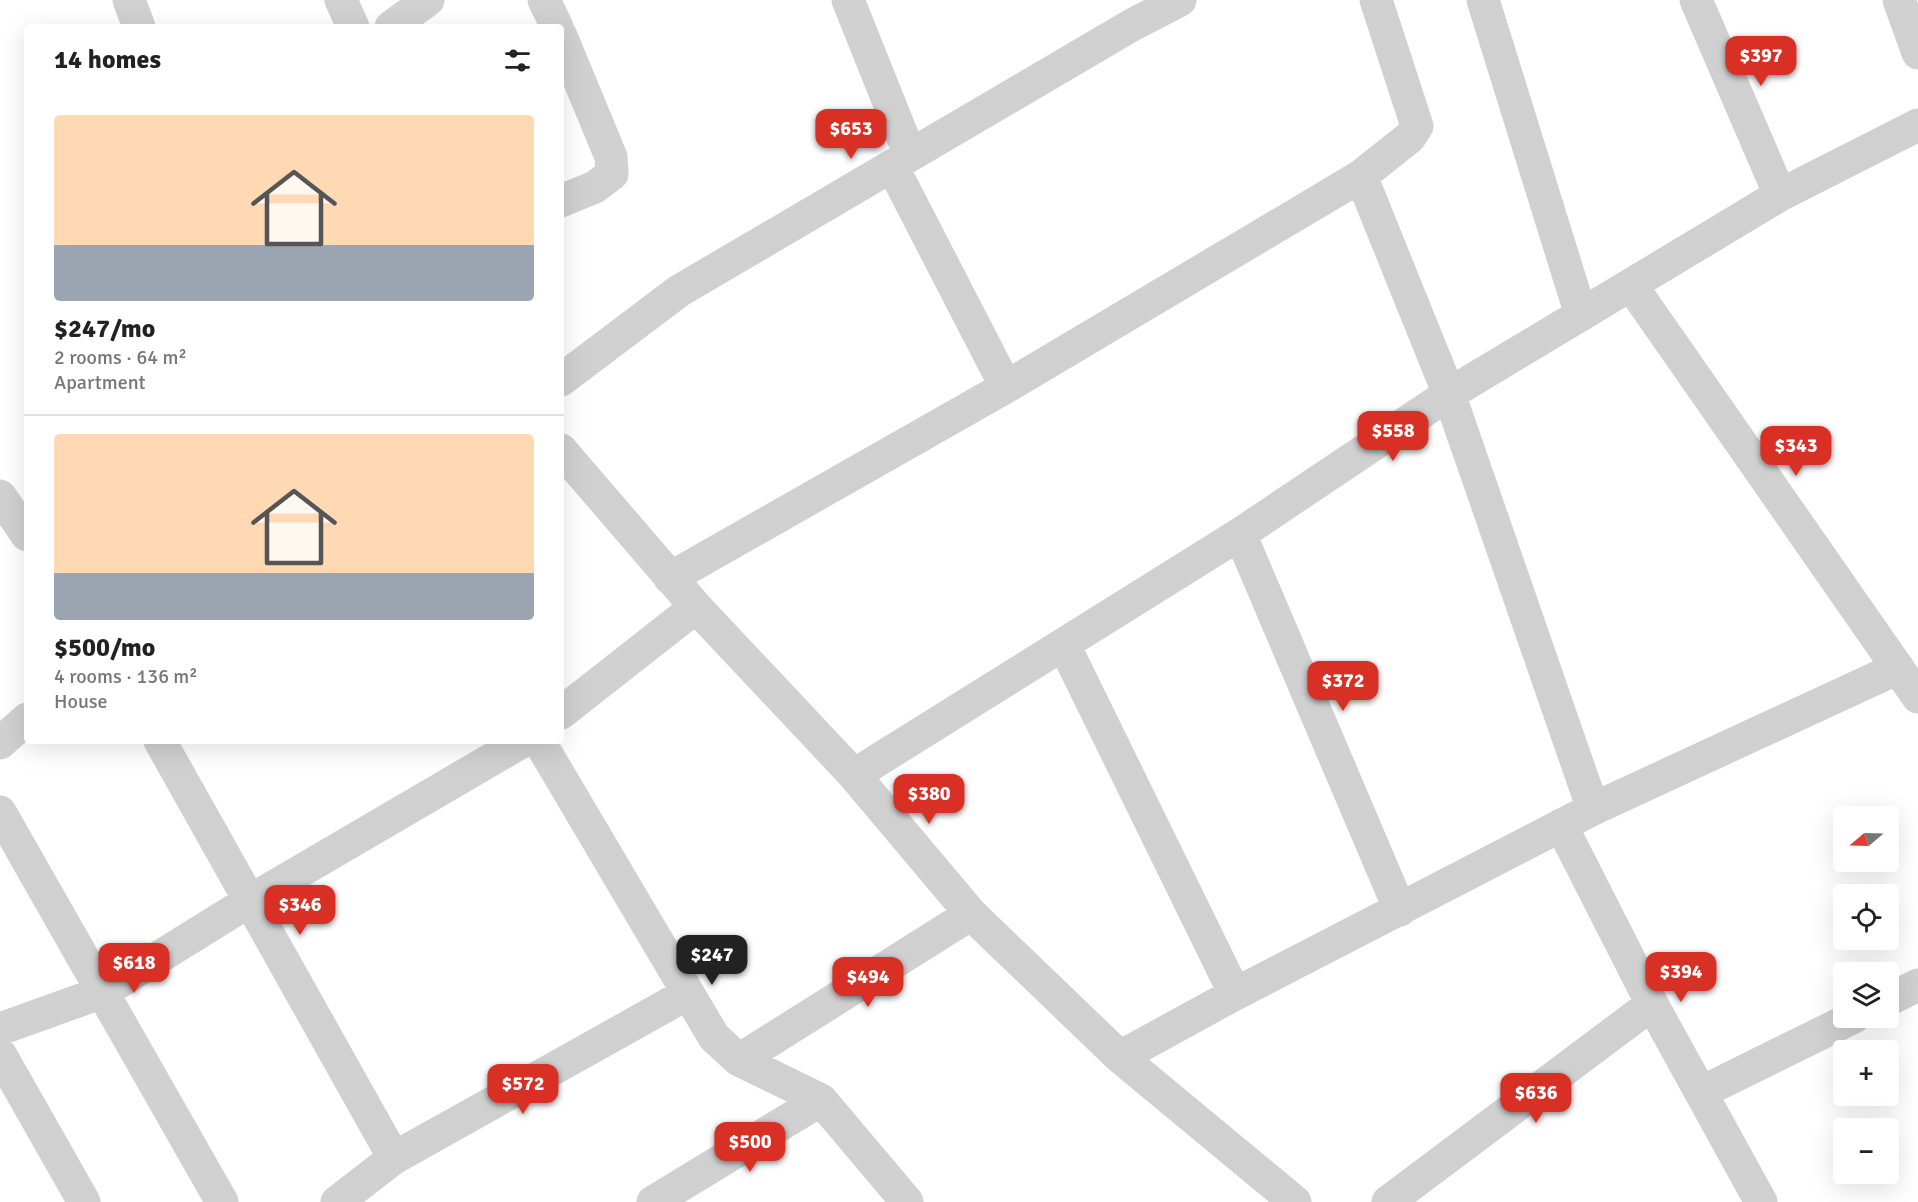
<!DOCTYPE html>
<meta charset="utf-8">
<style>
:root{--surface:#fff;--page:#f2f2f2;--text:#222;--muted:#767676;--line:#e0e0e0;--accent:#d93025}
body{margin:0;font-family:Signika,sans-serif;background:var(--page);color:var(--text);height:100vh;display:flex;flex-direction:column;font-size:22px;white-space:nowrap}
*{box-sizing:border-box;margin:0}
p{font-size:20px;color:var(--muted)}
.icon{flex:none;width:33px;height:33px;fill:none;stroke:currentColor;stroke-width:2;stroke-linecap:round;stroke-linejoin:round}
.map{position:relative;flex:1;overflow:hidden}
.drawer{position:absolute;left:24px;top:24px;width:540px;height:720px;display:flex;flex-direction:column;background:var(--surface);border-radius:6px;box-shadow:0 6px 24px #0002}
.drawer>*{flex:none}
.needle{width:39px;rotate:251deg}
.tools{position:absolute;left:1833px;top:806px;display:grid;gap:12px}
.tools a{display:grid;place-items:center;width:66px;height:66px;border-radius:6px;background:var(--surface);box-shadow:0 6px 24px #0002;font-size:30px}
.price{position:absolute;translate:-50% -51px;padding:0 14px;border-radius:12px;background:var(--accent);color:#fff;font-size:20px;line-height:39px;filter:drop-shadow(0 2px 3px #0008)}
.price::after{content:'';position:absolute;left:50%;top:36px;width:18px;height:14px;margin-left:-9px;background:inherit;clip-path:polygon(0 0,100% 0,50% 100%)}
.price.selected{background:#222;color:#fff}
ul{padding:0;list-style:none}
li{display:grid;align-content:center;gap:12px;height:318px;padding:0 30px}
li+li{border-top:2px solid var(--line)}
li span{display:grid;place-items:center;height:186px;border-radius:6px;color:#555}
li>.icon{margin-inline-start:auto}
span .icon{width:108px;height:108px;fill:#fffc;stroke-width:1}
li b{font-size:26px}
h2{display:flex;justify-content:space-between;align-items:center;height:72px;padding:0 30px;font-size:26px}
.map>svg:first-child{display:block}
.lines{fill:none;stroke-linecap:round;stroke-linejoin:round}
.minor{stroke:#d0d0d0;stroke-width:33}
</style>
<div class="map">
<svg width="1918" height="1202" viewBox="0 0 1918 1202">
<rect width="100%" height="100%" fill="#fff"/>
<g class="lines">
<path class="minor" d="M129 0 139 27
M341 0 353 27
M544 0 557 27
M848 0 910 155
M1483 0 1581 315
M1696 0 1780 195
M1899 0 1918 53
M391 27 428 0
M561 36 611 157 612 174 595 187 561 201
M892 166 1006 387
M1361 176 1449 394 1593 809
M1631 285 1918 697
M561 380 679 291 1132 25 1180 0
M561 450 696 607 854 775 971 914 1120 1057 1295 1202
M0 496 27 535
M1240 534 1400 910
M670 578 1006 387 1361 176 1410 137 1417 126 1376 0
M1064 645 1235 994
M561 713 696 607
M160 741 394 1158
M539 741 714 1037 739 1060 821 1100 907 1202
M0 743 27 719
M854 775 1240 534 1449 394 1780 195 1918 125
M0 812 222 1202
M1561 825 1652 1004 1761 1202
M1888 1000 1918 985
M0 1029 103 992 251 900 523 741
M0 1054 84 1202
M1120 1057 1235 994 1593 809 1898 668
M739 1060 971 914
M1702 1092 1854 1017
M337 1202 394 1158 687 994
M653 1202 821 1100
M1388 1202 1652 1004"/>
</g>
</svg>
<div class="tools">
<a><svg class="needle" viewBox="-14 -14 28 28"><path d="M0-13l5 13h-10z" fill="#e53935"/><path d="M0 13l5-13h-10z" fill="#767676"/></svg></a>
<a><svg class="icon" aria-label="locate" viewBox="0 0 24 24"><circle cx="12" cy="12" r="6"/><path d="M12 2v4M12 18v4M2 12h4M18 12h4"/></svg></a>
<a><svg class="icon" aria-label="layers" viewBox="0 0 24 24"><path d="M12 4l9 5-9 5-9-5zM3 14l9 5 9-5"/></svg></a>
<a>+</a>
<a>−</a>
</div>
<b class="price" style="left:1761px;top:87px">$397</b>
<b class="price" style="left:851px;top:160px">$653</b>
<b class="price" style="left:1393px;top:462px">$558</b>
<b class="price" style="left:1796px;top:477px">$343</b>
<b class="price" style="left:1343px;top:712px">$372</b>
<b class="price" style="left:929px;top:825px">$380</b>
<b class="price" style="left:300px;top:936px">$346</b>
<b class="price selected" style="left:712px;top:986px">$247</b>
<b class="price" style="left:134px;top:994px">$618</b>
<b class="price" style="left:1681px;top:1003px">$394</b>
<b class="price" style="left:868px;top:1008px">$494</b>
<b class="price" style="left:523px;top:1115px">$572</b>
<b class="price" style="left:1536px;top:1124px">$636</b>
<b class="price" style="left:750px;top:1173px">$500</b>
<section class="drawer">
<h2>14 homes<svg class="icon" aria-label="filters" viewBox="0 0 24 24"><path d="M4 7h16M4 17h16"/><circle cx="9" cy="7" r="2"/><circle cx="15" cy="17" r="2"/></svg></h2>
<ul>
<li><span style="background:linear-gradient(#ffd9b3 70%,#9aa5b1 0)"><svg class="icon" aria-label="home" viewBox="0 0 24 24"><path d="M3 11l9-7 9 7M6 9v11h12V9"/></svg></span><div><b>$247/mo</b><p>2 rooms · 64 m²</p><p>Apartment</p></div></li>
<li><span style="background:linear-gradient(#ffd9b3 75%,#9aa5b1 0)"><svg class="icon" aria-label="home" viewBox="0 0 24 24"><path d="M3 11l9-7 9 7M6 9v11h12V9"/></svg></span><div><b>$500/mo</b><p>4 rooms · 136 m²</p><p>House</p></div></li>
</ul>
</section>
</div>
